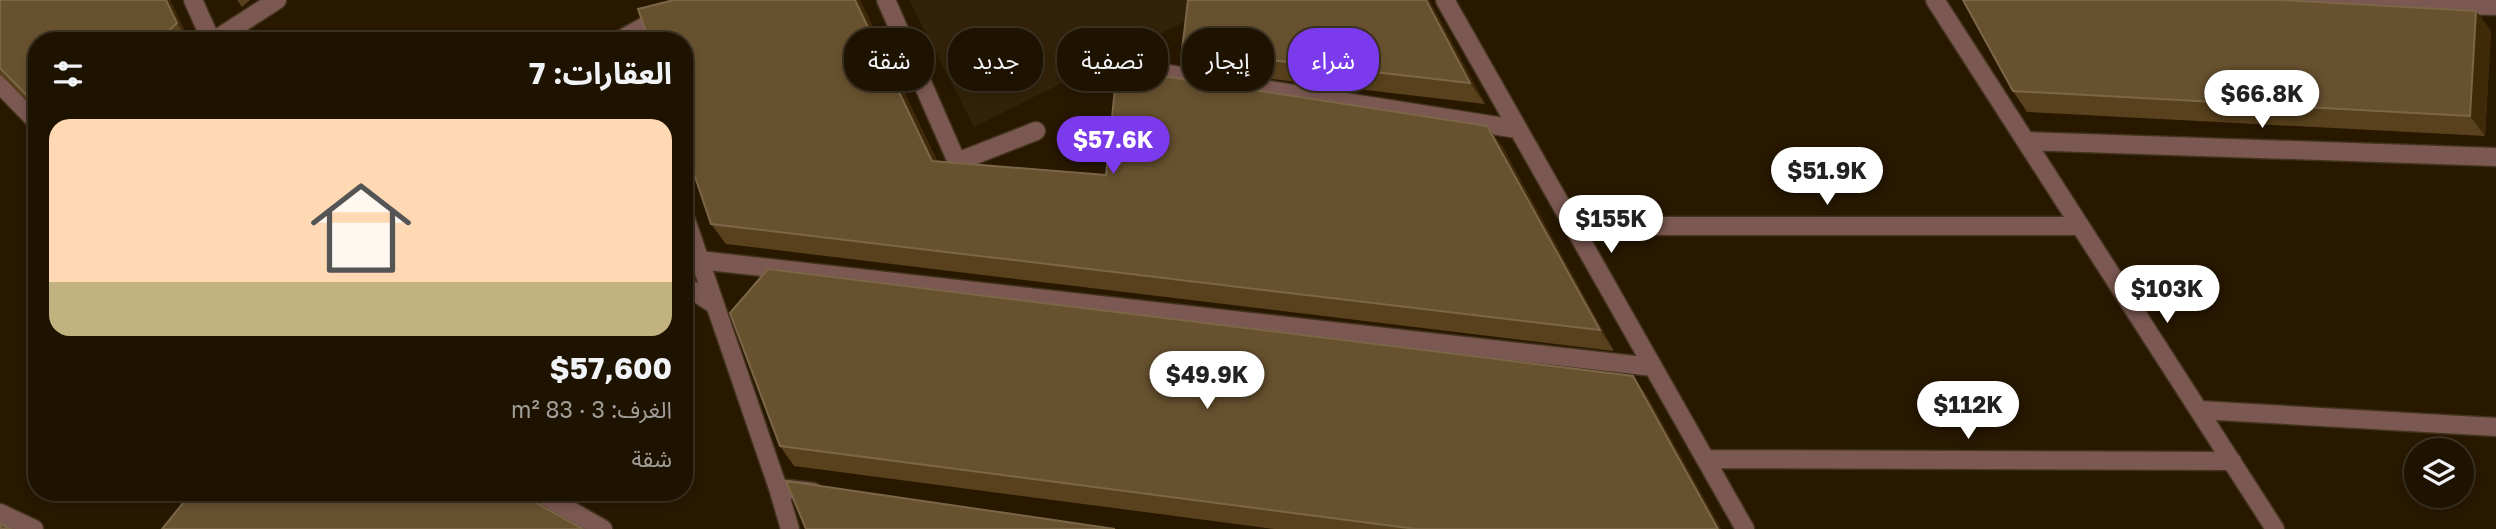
<!DOCTYPE html>
<html lang="ar">
<meta charset="utf-8">
<style>
:root{--surface:#1e1200;--page:#261b0a;--text:#f1f3f6;--muted:#a19e99;--line:#3c3222;--accent:#7c3aed}
body{margin:0;font-family:"Golos Text","Noto Sans Arabic",sans-serif;background:var(--page);color:var(--text);direction:rtl;height:100vh;display:flex;flex-direction:column;font-size:26px;white-space:nowrap}
*{box-sizing:border-box;margin:0}
p{font-size:23px;color:var(--muted)}
.icon{flex:none;width:38px;height:38px;fill:none;stroke:currentColor;stroke-width:2;stroke-linecap:round;stroke-linejoin:round}
.map{position:relative;flex:1;overflow:hidden;direction:ltr}
.details{position:absolute;left:28px;top:32px;width:665px;height:469px;display:flex;flex-direction:column;background:var(--surface);border-radius:28px;box-shadow:0 4px 10px #0003,0 0 0 2px var(--line);direction:rtl}
.details>*{flex:none}
.hud{position:absolute;left:714px;top:28px;width:665px;height:63px;direction:rtl;display:flex;gap:14px}
.fabs{position:absolute;left:2404px;top:438px;display:grid;gap:14px}
.fabs a{display:grid;place-items:center;width:70px;height:70px;border-radius:50%;background:var(--surface);box-shadow:0 4px 10px #0003,0 0 0 2px var(--line);font-size:35px}
.price{position:absolute;translate:-50% -60px;padding:0 16px;border-radius:24px;background:#fff;color:#222;font-size:23px;line-height:46px;filter:drop-shadow(0 2px 4px #0008)}
.price::after{content:'';position:absolute;left:50%;top:42px;width:21px;height:16px;margin-left:-10px;background:inherit;clip-path:polygon(0 0,100% 0,50% 100%)}
.price.selected{background:var(--accent);color:#fff}
ul{padding:0;list-style:none}
li{display:grid;align-content:center;gap:14px;height:371px;padding:0 21px}
li+li{border-top:2px solid var(--line)}
li span{display:grid;place-items:center;height:217px;border-radius:21px;color:#555}
li>.icon{margin-inline-start:auto}
span .icon{width:126px;height:126px;fill:#fffc;stroke-width:1}
li b{font-size:30px}
h2{display:flex;justify-content:space-between;align-items:center;height:84px;padding:0 21px;font-size:30px}
.tag{padding:0 24px;border-radius:28px;background:var(--surface);box-shadow:0 4px 10px #0003,0 0 0 2px var(--line);font-size:24px;line-height:63px}
.tag.selected{background:var(--accent);color:#fff}
.map>svg:first-child{display:block}
.built{fill:#322209}
.lines{fill:none;stroke-linecap:round;stroke-linejoin:round}
.minor-casing{stroke:#43331d;stroke-width:21}
.minor{stroke:#7b5852;stroke-width:18}
.wall{fill:#58411c}
.shaded-wall{fill:#3e2909}
.building{fill:#67512f;stroke:#7b6748;stroke-width:2}
</style>
<div class="map">
<svg width="2496" height="529" viewBox="0 0 2496 529">
<rect width="100%" height="100%" fill="#281800"/>
<path class="built" d="M909 0H1191L1198 15 974 127Z"/>
<g class="lines">
<g class="minor-casing">
<path id="minor" d="M193 0 211 40
M886 0 957 162 1036 131
M1445 0 1745 529
M1935 0 2275 529
M2254 0 2496 6
M215 40 277 0
M620 40 691 0
M1143 70 1517 129
M0 84 37 122
M2026 141 2496 157
M684 214 778 488 790 529
M1573 226H2080
M699 260 1653 367
M684 285 715 305
M2199 410 2496 427
M1705 459 2232 461
M778 488 813 492
M538 492 603 529
M0 513 34 529"/>
</g>
<use href="#minor" class="minor"/>
</g>
<path class="wall" d="M0 0H170L189 40H37V112L0 74Z
M237 0H250L242 7Z
M860 0 937 161 1106 175 1502 146 1614 351 726 244 711 224Z
M1188 0H1429L1485 104 1196 70 1182 50Z
M2476 11 2491 31 2485 136 2027 112 2013 91Z
M1633 376 1647 396 1721 529H1274L794 466 780 446Z"/>
<path class="shaded-wall" d="M166 0H170L189 40 177 23Z
M855 0H860L946 181 932 161Z
M1426 0H1429L1485 104 1470 83Z
M2476 11 2491 31 2485 136 2470 116Z
M1487 126 1502 146 1614 351 1600 330Z
M1633 376 1647 396 1721 529H1718Z"/>
<path class="building" d="M0 0H166L177 23 159 40H37V106L0 68Z
M674 0H855L932 161 1106 175 1117 69 1487 126 1600 330 711 224 684 144V40H649L638 9Z
M1188 0H1426L1470 83 1182 50Z
M1963 0H2280L2476 11 2470 116 2013 91Z
M768 269 1633 376 1718 529H1416L780 446 730 313Z
M786 481 1115 529H806Z
M192 492H517L583 529H162Z
M0 524 12 529H0Z"/>
</svg>
<div class="fabs">
<a><svg class="icon" aria-label="layers" viewBox="0 0 24 24"><path d="M12 4l9 5-9 5-9-5zM3 14l9 5 9-5"/></svg></a>
</div>
<b class="price" style="left:2262px;top:130px">$66.8K</b>
<b class="price selected" style="left:1113px;top:176px">$57.6K</b>
<b class="price" style="left:1827px;top:207px">$51.9K</b>
<b class="price" style="left:1611px;top:255px">$155K</b>
<b class="price" style="left:2167px;top:325px">$103K</b>
<b class="price" style="left:1207px;top:411px">$49.9K</b>
<b class="price" style="left:1968px;top:441px">$112K</b>
<div class="hud">
<a class="tag selected">شراء</a>
<a class="tag">إيجار</a>
<a class="tag">تصفية</a>
<a class="tag">جديد</a>
<a class="tag">شقة</a>
</div>
<section class="details">
<h2>العقارات: 7<svg class="icon" aria-label="filters" viewBox="0 0 24 24"><path d="M4 7h16M4 17h16"/><circle cx="9" cy="7" r="2"/><circle cx="15" cy="17" r="2"/></svg></h2>
<ul>
<li><span style="background:linear-gradient(#ffd9b3 75%,#c2b280 0)"><svg class="icon" aria-label="home" viewBox="0 0 24 24"><path d="M3 11l9-7 9 7M6 9v11h12V9"/></svg></span><div><b>$57,600</b><p>الغرف: 3 · 83 m²</p><p>شقة</p></div></li>
</ul>
</section>
</div>
